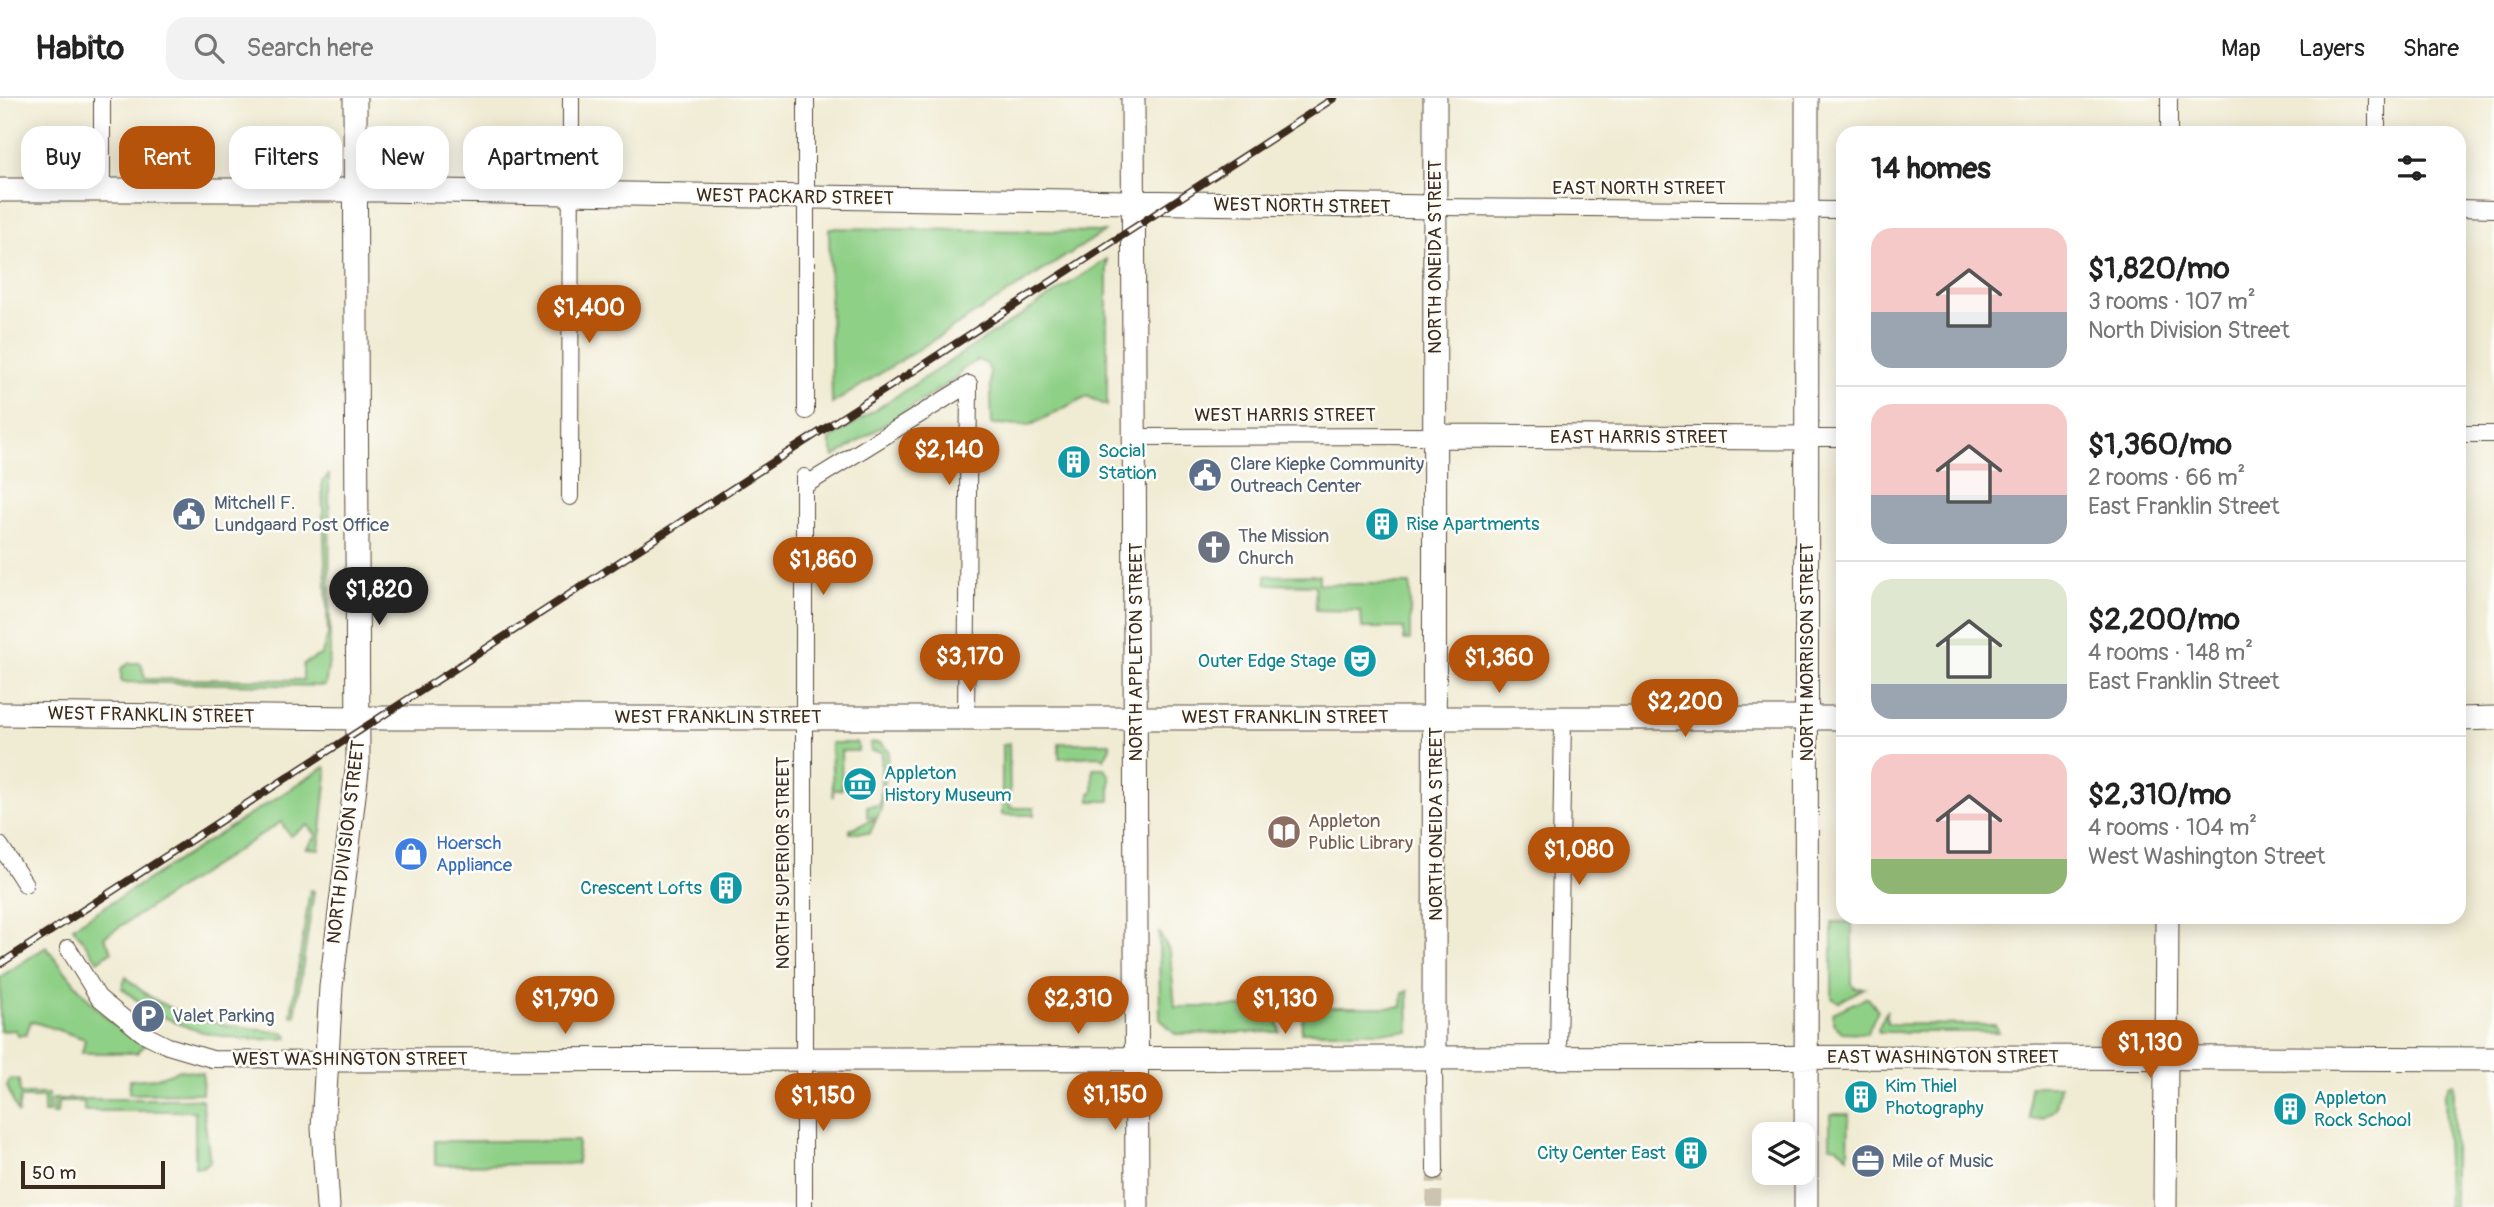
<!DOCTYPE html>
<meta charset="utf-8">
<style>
:root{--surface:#fff;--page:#f2f2f2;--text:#222;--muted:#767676;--line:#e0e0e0;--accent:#b45309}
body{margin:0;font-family:Pangolin,sans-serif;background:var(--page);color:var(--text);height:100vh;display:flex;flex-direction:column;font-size:26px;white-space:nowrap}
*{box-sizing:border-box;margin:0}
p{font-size:23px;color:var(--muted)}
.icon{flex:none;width:38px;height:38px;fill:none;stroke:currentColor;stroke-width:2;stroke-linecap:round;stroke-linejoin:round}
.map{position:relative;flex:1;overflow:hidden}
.panel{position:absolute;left:1836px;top:28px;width:630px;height:798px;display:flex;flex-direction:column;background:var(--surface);border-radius:21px;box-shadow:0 4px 18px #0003}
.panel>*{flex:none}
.guide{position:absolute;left:21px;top:28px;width:665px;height:63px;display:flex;gap:14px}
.fabs{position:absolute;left:1752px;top:1024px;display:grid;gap:14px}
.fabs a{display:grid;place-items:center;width:63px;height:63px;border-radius:14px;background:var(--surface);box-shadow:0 4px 18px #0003;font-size:35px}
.scale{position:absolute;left:21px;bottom:18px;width:144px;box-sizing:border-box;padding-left:7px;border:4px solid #3b2a1e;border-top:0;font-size:19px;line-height:24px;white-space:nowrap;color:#3b2a1e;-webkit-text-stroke:5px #fdfcf7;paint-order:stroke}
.price{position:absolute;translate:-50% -60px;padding:0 16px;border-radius:24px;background:var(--accent);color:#fff;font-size:23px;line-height:46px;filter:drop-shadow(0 2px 4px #0008)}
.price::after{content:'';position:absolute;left:50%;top:42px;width:21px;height:16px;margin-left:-10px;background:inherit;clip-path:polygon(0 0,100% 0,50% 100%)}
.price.on{background:#222;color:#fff}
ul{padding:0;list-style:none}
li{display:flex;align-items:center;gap:21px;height:175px;padding:0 35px}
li+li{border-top:2px solid var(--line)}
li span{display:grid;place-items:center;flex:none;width:196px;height:140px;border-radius:21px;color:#555}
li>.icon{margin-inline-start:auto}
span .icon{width:84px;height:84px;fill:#fffc;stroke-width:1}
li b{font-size:30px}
h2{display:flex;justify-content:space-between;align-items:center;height:84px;padding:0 35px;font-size:30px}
.pill{padding:0 24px;border-radius:21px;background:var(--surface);box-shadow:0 4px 18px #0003;font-size:24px;line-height:63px}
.pill.on{background:var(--accent);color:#fff}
header{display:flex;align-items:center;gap:42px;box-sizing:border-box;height:98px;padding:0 35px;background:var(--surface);border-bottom:2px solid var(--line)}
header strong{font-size:33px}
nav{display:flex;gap:38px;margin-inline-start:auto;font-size:24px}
.search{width:490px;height:63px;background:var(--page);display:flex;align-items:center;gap:18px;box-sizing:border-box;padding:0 24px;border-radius:21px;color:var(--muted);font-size:26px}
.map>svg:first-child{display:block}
.green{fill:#8fd087;stroke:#657d52;stroke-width:2}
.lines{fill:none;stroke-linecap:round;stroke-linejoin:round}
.street-tunnel{stroke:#ccc4af;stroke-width:16;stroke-dasharray:16 8;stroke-linecap:butt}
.street-casing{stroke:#564739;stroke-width:18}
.secondary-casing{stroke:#564739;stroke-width:25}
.street{stroke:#fff;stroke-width:16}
.secondary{stroke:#fff;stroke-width:23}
.rail-casing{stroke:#3b2a1e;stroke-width:8}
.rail{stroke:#fdfcf7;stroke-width:5;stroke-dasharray:16;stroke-linecap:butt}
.labels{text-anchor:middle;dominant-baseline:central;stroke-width:5;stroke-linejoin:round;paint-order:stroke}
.street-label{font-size:19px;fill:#3b2a1e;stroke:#fdfcf7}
.culture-label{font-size:19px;fill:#0d838f;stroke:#fdfcf7;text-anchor:start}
.service-label{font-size:19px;fill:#4e5e75;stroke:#fdfcf7;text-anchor:start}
.worship-label{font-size:19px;fill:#5b616d;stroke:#fdfcf7;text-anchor:start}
.education-label{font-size:19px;fill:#785e54;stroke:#fdfcf7;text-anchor:start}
.shop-label{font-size:19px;fill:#366cbe;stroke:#fdfcf7;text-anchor:start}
</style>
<header>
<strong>Habito</strong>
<div class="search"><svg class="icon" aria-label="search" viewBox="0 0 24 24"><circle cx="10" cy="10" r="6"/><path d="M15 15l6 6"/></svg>Search here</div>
<nav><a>Map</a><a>Layers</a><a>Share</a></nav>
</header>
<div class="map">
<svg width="2494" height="1109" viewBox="0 0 2494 1109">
<rect width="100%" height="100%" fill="#fdfcf7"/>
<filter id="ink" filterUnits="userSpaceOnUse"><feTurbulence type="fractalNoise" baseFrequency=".0143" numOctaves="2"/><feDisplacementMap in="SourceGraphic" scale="14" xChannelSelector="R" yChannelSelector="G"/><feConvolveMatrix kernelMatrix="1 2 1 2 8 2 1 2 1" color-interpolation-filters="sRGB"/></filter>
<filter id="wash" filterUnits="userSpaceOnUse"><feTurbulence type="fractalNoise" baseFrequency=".00686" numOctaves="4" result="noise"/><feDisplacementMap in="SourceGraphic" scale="28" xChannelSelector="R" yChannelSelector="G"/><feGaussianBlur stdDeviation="1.57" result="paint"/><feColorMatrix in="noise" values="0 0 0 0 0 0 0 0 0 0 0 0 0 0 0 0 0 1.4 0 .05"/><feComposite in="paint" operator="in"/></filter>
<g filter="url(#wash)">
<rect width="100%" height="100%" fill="#f0ebd3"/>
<path class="green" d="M829 130 1104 134 832 306Z
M1107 161V308L1087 298 1031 327 992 326 990 273 987 266 978 262 962 272 957 280 834 359 829 342Z
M329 377 330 557 325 588 121 584V571L129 565H141L145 581 303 582V566L322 556 328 537 322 384Z
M1319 477V486H1410V542H1404V530H1362L1361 513 1316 512 1315 487 1266 486V478Z
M831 645H858V653H841L842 691 833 692V699Z
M870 645H880L889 653 881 711 870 735H850V731L877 720 867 719V708L880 707 882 654 871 653Z
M1009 645 1010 710H1034V717H1002V648Z
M1059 645H1110V649L1104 661 1099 658 1059 660Z
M325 669 327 676 319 751 306 750 317 738 308 727 290 738 281 724 104 839 112 853 98 863 73 829Z
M1093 670H1104L1110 678V703H1090V695L1093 694Z
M310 792 314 793 295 918 291 917Z
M1832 824H1852V885L1854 890H1864L1839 904 1832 900Z
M1159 834 1170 854 1175 909H1275L1280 934 1175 936 1160 920Z
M46 849C76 886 101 924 145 947L137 955H82L85 941 31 923 26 937H18L16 932 0 933V879Z
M126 879C169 923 228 928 286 935L288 940C226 946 169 932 122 890Z
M1408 893 1409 934H1301L1304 909H1402L1403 895Z
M1867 899 1878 912 1867 935 1842 934 1833 925V915Z
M1887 912V925L1890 926 1995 927 1999 934H1879L1878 931Z
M180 972 203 975 202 995 129 996 130 982 157 980Z
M10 981 19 982 20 996H49V1015H44V1000H20L18 1016 7 988Z
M2450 986H2454V1109H2448L2445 996Z
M1082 987H1109V1005L1085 1014Z
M2030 988H2060L2056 1010 2043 1020 2030 1022Z
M53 1001H202L210 1064 202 1069H195V1013H84V1004H58L57 1016H52Z
M1830 1016H1849L1848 1058 1837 1049 1830 1048Z
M435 1043H578L577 1066 435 1067Z"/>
</g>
<g filter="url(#ink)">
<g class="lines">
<path class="street-tunnel" d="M1434 1109 1435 1073"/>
<g class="street-casing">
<path id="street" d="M102 0V91
M806 0V313
M2169 0V35
M2377 0V35
M1436 109 1843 112
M2459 110 2494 111
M2459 336H2494
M1135 339 1435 338
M1806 340H1843
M804 379V1109
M804 388 969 286 966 618
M570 399 571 0
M0 747 25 786
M68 850 98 899 142 935 168 948 212 961 326 962
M1558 959 1563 619
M1434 960 1435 1073"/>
</g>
<g class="secondary-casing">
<path id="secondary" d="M1133 0 1137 1109
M0 92H379L1436 109
M1435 338 1806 340
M0 616 358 620H1843
M2459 621 2494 620
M1434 960 1435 0
M326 962 2004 959 2494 961
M328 1109 323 1030 331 889 358 664 355 0
M1806 1109 1807 0
M2165 1109 2167 819"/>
</g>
<use href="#street" class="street"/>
<use href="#secondary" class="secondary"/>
<g class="rail-casing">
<path id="rail" d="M0 866 1334 0"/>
</g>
<use href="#rail" class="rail"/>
</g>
</g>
<defs>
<g id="building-disc" transform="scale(1.75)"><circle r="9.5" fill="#0f9aa8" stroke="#fdfcf7"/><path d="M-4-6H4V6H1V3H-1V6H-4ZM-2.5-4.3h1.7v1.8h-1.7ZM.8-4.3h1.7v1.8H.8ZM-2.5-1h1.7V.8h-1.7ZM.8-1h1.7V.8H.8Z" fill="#fff"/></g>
<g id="civic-disc" transform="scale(1.75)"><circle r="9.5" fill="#5c6f8a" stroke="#fdfcf7"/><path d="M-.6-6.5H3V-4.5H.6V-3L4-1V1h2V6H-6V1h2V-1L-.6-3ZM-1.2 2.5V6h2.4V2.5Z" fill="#fff"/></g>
<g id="church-disc" transform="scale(1.75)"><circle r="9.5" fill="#6b7280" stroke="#fdfcf7"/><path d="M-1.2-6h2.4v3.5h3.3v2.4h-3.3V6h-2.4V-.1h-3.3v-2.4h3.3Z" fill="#fff"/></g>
<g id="theatre-disc" transform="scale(1.75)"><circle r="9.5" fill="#0f9aa8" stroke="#fdfcf7"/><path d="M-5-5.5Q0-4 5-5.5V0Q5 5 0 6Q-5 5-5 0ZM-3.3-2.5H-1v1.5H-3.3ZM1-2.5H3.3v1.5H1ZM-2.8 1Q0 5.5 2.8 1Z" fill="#fff"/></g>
<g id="museum-disc" transform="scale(1.75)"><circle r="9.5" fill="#0f9aa8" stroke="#fdfcf7"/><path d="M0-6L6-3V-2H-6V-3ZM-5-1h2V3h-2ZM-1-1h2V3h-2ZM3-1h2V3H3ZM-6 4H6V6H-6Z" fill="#fff"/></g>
<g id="library-disc" transform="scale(1.75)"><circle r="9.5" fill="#8d6e63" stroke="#fdfcf7"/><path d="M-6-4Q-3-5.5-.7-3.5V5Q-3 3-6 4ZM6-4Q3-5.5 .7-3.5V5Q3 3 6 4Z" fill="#fff"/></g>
<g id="shop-disc" transform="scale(1.75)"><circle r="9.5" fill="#3f7fe0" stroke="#fdfcf7"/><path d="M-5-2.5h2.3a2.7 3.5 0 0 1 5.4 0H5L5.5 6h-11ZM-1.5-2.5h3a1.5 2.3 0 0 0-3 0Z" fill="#fff"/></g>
<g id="parking-disc" transform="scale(1.75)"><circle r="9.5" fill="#5c6f8a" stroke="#fdfcf7"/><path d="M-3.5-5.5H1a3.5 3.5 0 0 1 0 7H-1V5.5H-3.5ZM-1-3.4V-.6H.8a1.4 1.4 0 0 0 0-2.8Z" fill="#fff"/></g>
<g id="office-disc" transform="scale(1.75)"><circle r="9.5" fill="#5c6f8a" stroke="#fdfcf7"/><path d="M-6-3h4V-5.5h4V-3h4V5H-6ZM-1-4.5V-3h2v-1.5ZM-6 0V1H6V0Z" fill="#fff"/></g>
</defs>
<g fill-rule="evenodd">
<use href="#building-disc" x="1074" y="364"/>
<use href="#civic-disc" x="1205" y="377"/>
<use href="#civic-disc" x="189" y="416"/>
<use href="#building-disc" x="1382" y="426"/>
<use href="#church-disc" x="1214" y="449"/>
<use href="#theatre-disc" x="1360" y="563"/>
<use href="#museum-disc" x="860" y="686"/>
<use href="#library-disc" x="1284" y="734"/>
<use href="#shop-disc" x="411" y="756"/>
<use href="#building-disc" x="726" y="790"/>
<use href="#parking-disc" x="148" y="918"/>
<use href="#building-disc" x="1861" y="999"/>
<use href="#building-disc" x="2290" y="1011"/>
<use href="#building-disc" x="1691" y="1055"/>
<use href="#office-disc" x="1868" y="1063"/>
</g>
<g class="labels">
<g class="street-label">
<text x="1639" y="90">EAST NORTH STREET</text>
<text transform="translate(795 99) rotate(1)">WEST PACKARD STREET</text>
<text transform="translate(1302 108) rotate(1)">WEST NORTH STREET</text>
<text transform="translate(1435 159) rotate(-90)">NORTH ONEIDA STREET</text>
<text x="1285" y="317">WEST HARRIS STREET</text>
<text x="1639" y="339">EAST HARRIS STREET</text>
<text transform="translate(1136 554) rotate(-90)">NORTH APPLETON STREET</text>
<text transform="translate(1807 554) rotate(-90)">NORTH MORRISON STREET</text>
<text transform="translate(151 617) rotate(1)">WEST FRANKLIN STREET</text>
<text x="718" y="619">WEST FRANKLIN STREET</text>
<text x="1285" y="619">WEST FRANKLIN STREET</text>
<text transform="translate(1436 726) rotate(-90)">NORTH ONEIDA STREET</text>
<text transform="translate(346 744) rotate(-83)">NORTH DIVISION STREET</text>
<text transform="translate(783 765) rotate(-90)">NORTH SUPERIOR STREET</text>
<text x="1943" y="959">EAST WASHINGTON STREET</text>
<text x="350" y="961">WEST WASHINGTON STREET</text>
</g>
<g class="culture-label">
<text x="1098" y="353">Social<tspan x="1098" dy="22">Station</tspan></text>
<text x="1406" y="426">Rise Apartments</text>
<text x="1336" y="563" text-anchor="end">Outer Edge Stage</text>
<text x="884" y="675">Appleton<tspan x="884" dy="22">History Museum</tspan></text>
<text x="702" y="790" text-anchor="end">Crescent Lofts</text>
<text x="1885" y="988">Kim Thiel<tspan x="1885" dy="22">Photography</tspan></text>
<text x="2314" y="1000">Appleton<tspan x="2314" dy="22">Rock School</tspan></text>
<text x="1666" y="1055" text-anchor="end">City Center East</text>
</g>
<g class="service-label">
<text x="1230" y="366">Clare Kiepke Community<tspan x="1230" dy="22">Outreach Center</tspan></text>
<text x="214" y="405">Mitchell F.<tspan x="214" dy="22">Lundgaard Post Office</tspan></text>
<text x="172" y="918">Valet Parking</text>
<text x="1892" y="1063">Mile of Music</text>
</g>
<g class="worship-label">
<text x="1238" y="438">The Mission<tspan x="1238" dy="22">Church</tspan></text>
</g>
<g class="education-label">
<text x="1308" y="723">Appleton<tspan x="1308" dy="22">Public Library</tspan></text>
</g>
<g class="shop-label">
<text x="436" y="745">Hoersch<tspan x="436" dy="22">Appliance</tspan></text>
</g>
</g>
</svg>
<div class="fabs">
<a><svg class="icon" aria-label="layers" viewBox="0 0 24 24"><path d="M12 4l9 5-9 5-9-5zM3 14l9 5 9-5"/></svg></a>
</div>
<div class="scale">50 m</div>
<b class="price" style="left:589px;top:247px">$1,400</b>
<b class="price" style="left:949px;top:389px">$2,140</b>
<b class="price" style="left:823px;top:499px">$1,860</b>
<b class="price on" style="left:379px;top:529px">$1,820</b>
<b class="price" style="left:970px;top:596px">$3,170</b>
<b class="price" style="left:1499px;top:597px">$1,360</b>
<b class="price" style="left:1685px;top:641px">$2,200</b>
<b class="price" style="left:1579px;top:789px">$1,080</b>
<b class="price" style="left:565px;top:938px">$1,790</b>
<b class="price" style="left:1078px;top:938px">$2,310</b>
<b class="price" style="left:1285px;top:938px">$1,130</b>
<b class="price" style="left:2150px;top:982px">$1,130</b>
<b class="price" style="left:1115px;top:1034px">$1,150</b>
<b class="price" style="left:823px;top:1035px">$1,150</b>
<div class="guide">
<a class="pill">Buy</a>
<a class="pill on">Rent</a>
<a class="pill">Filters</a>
<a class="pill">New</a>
<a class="pill">Apartment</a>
</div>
<section class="panel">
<h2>14 homes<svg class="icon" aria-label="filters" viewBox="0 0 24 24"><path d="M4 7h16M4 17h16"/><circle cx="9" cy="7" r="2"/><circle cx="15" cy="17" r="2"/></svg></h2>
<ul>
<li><span style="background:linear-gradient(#f6c9c9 60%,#9aa5b1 0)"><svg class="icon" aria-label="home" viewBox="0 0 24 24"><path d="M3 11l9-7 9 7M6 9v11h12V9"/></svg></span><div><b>$1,820/mo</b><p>3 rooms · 107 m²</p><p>North Division Street</p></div></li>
<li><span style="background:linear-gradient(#f6c9c9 65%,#9aa5b1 0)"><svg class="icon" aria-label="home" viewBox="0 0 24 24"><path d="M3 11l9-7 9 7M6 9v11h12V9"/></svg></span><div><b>$1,360/mo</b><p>2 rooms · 66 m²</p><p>East Franklin Street</p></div></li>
<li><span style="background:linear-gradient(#dfe7d0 75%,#9aa5b1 0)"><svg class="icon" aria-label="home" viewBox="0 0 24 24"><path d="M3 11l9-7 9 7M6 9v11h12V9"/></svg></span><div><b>$2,200/mo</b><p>4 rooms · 148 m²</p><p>East Franklin Street</p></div></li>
<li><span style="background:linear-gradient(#f6c9c9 75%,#8fb573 0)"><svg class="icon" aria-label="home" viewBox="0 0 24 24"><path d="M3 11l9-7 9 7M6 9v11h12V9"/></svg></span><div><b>$2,310/mo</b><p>4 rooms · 104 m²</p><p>West Washington Street</p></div></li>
</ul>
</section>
</div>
